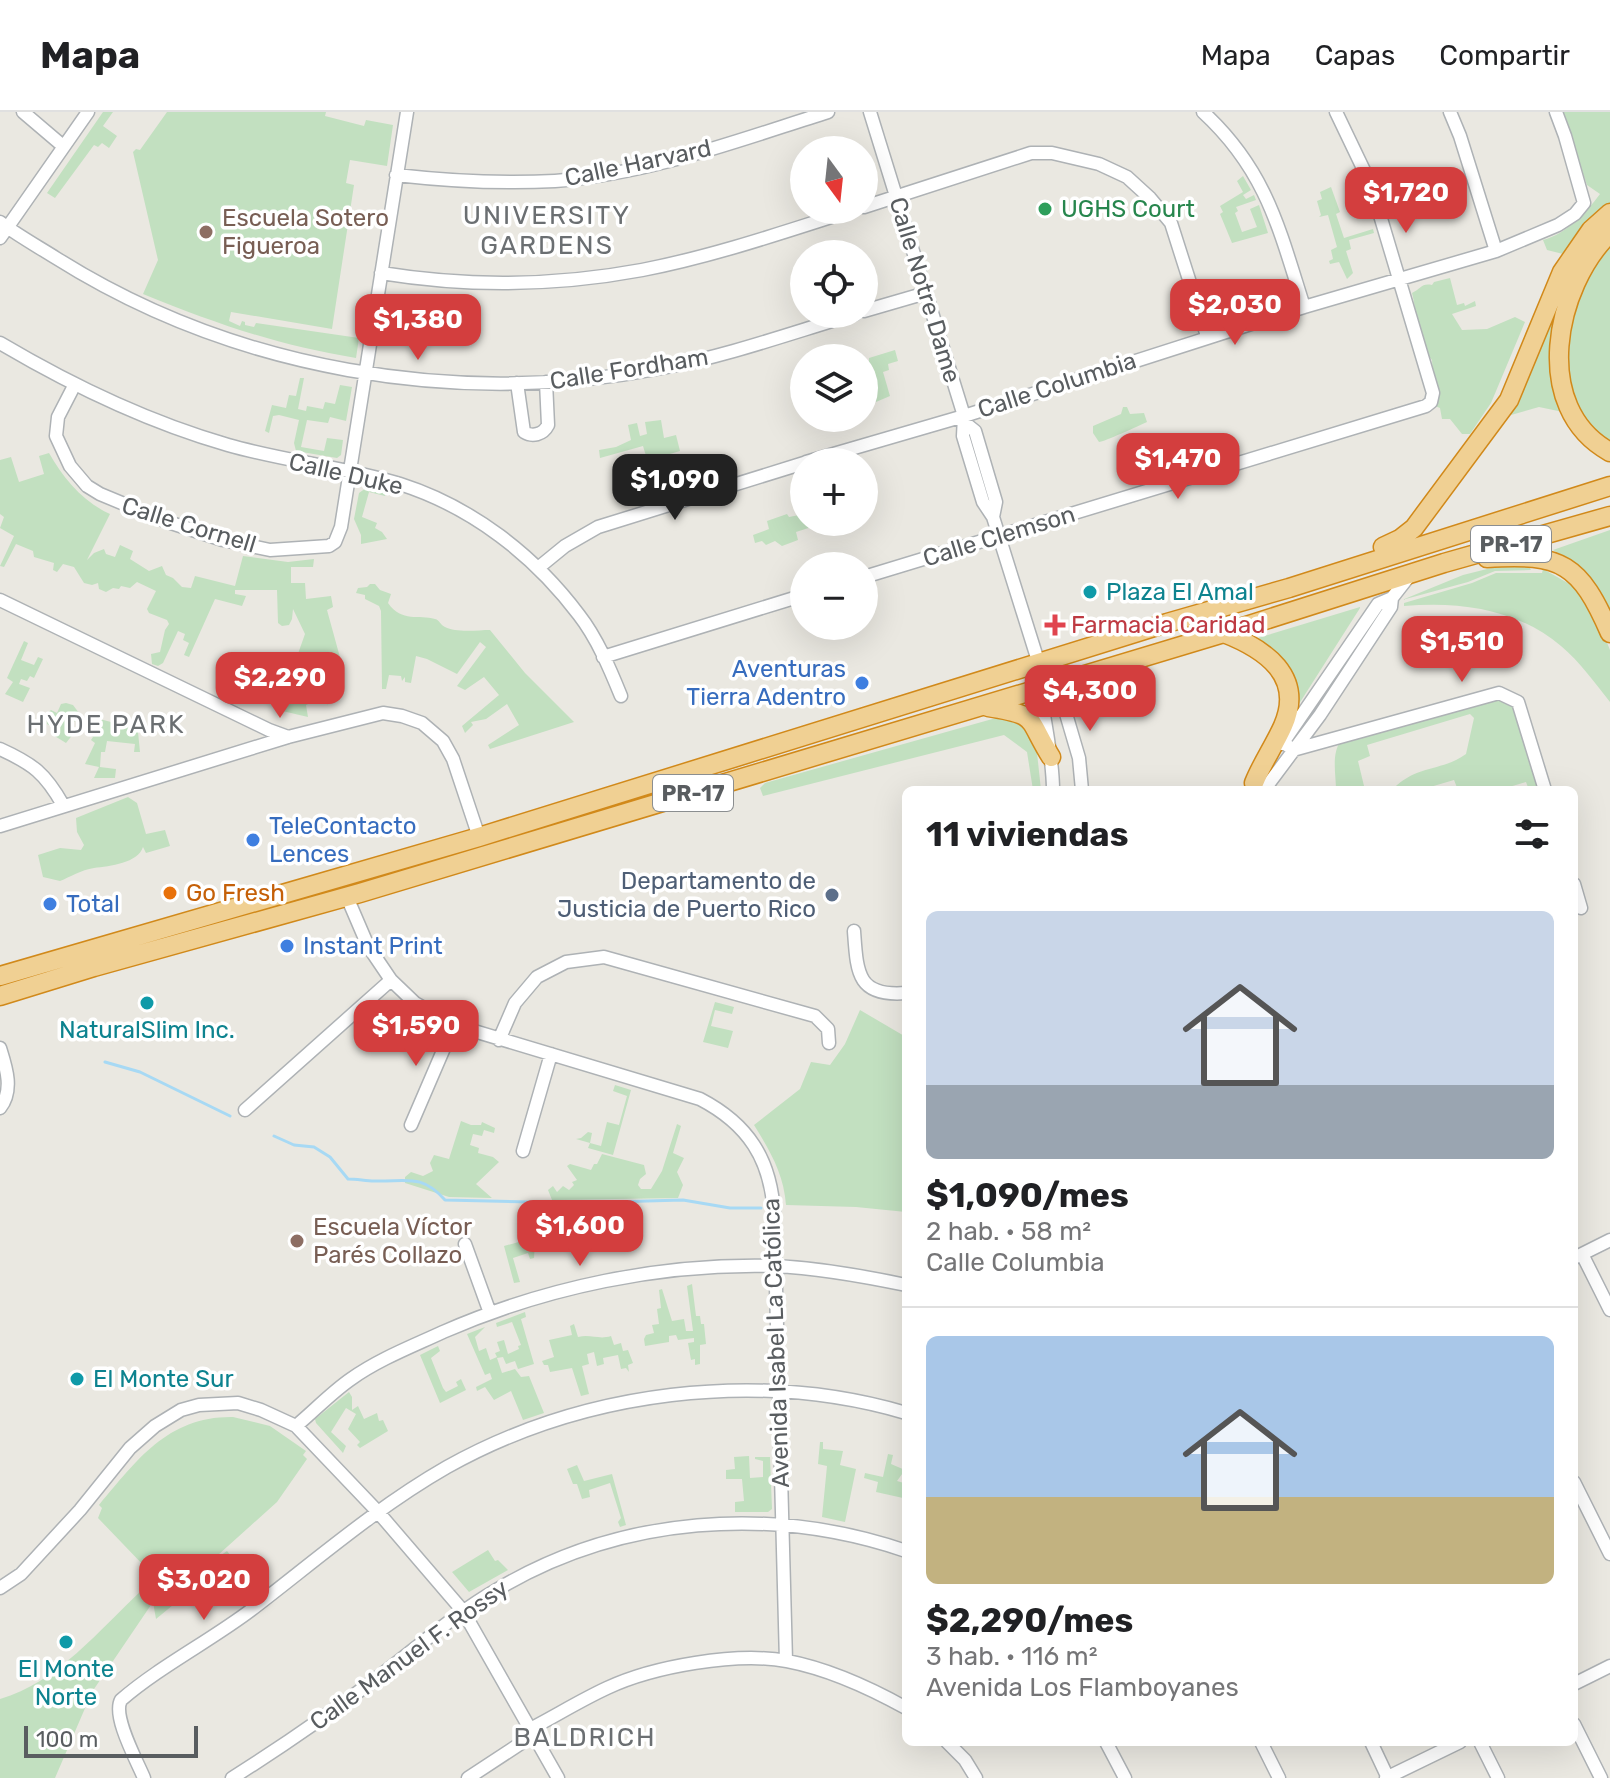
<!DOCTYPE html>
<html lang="es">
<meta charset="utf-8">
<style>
:root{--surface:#fff;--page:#f2f2f2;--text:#202124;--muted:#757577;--line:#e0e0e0;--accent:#d33e3e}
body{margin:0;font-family:Rubik,sans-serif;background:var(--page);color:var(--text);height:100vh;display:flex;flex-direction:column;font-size:30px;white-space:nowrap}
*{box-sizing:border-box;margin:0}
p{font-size:26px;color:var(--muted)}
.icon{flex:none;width:44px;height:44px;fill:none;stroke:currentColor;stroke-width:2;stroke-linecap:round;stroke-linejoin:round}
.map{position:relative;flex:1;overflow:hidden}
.details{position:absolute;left:902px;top:674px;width:676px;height:960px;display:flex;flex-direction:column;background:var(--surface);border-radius:12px;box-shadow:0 8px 32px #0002}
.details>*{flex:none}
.needle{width:52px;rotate:165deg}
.tools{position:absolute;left:790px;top:24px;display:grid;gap:16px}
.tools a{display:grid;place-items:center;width:88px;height:88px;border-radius:50%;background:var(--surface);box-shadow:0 8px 32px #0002;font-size:40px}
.scale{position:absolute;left:24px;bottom:20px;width:174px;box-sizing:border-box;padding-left:8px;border:4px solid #595d60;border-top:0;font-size:22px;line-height:28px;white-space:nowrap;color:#595d60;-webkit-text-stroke:6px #fff;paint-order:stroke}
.price{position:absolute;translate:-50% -68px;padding:0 18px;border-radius:16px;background:var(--accent);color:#fff;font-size:26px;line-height:52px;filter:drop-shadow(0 2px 4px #0008)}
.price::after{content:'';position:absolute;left:50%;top:48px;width:24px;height:18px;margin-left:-12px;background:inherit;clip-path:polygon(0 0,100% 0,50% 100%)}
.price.active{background:#222;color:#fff}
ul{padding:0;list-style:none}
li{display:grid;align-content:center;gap:16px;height:424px;padding:0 24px}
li+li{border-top:2px solid var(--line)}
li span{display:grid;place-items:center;height:248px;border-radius:12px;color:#555}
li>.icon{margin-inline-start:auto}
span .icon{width:144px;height:144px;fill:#fffc;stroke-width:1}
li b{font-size:34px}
h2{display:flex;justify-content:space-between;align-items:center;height:96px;padding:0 24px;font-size:34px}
header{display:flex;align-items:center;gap:48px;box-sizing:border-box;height:112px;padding:0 40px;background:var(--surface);border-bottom:2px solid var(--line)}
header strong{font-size:38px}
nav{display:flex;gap:44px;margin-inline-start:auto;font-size:28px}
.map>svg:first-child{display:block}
.green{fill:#c2e0c0}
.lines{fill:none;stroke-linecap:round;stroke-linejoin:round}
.stream{stroke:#a7d9f4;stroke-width:3}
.minor-casing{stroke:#aeb2b5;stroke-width:15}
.highway-casing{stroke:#d1891a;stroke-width:21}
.minor{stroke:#fff;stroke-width:12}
.highway{stroke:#f0d093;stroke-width:18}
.leisure-dot{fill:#2e9e5b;stroke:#fff;stroke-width:3}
.education-dot{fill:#8d6e63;stroke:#fff;stroke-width:3}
.culture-dot{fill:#0f9aa8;stroke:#fff;stroke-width:3}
.health-dot{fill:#e0444e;stroke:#fff;stroke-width:3}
.shop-dot{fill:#3f7fe0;stroke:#fff;stroke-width:3}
.food-dot{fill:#e8710a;stroke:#fff;stroke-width:3}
.service-dot{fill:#5c6f8a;stroke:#fff;stroke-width:3}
.labels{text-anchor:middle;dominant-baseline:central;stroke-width:7;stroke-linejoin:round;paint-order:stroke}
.shield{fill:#fff;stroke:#8b8e90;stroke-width:2}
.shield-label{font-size:22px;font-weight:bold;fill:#595d60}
.street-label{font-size:24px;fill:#595d60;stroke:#fff}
.leisure-label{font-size:24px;fill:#27864d;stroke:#fff;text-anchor:start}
.education-label{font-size:24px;fill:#785e54;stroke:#fff;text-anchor:start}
.culture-label{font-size:24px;fill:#0d838f;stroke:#fff;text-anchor:start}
.health-label{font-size:24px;fill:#be3a42;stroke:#fff;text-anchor:start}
.shop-label{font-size:24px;fill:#366cbe;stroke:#fff;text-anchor:start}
.service-label{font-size:24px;fill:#4e5e75;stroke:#fff;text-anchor:end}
.food-label{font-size:24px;fill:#c56008;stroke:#fff;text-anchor:start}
.neighbourhood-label{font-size:26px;letter-spacing:2px;fill:#6b6f72;stroke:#fff}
</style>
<header>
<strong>Mapa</strong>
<nav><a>Mapa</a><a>Capas</a><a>Compartir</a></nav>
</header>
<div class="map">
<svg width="1610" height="1666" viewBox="0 0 1610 1666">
<rect width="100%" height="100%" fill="#eae8e1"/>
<path class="green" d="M103 0H113L103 14 117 24 109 36 102 31 98 35 94 33 55 86 47 81Z
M167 0H326L325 4 364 14 366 8 393 13 387 54 350 48 346 71 354 73 332 217 231 200 229 209 240 214 242 209 245 210V213L254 215 256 211 359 226 356 246C277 233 217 212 143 182L158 148 133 40 136 37 140 38Z
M1561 0H1610V92L1563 142 1547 138 1543 128C1566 122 1586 101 1600 82L1587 73Z
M1243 64 1251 78 1243 83 1246 87 1254 83 1256 88 1236 95 1238 99 1235 101 1242 120 1257 115 1250 97 1259 93 1268 121 1232 131 1220 102 1223 100 1220 94 1243 80 1237 69Z
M1331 75 1340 100 1336 102 1344 126 1373 117 1374 121 1349 128 1351 137 1346 139 1353 161 1347 167 1339 150 1330 152 1329 149 1333 147 1331 138 1337 135 1328 103 1319 105 1321 103 1317 89 1322 87 1320 80Z
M1610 132V332L1584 311 1568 271V213L1586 163Z
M1572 157 1558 202 1563 300 1539 295 1511 303 1510 300Z
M1450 166 1457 193 1464 191 1465 194 1475 189 1476 194 1452 202 1462 218 1487 217 1515 205 1525 210 1491 291 1470 322H1462L1450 307H1442L1440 296 1435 294 1432 248C1414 230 1418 203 1412 181 1421 177 1421 171 1432 173L1434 170Z
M895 238 898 249 888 252 889 258 883 260 890 284 876 290 865 257 869 255V246Z
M300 266H304L298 297 306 299 307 294 323 297 325 290 335 292 340 273 352 275 346 309 330 305 328 311 307 308 301 335 324 339 327 326 343 328 341 343 337 346 296 339 294 331 299 308 279 303 273 304 269 321 265 319 272 293 286 296 289 283 296 284Z
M1123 295H1127L1130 302 1144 301 1147 310C1140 313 1104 330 1099 330L1093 321V314L1121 302Z
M661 308 664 326 676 323 680 339 663 344 665 352 650 357 643 334 600 346 599 338 616 335 631 328 628 313 637 311 640 324 647 322 645 310Z
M49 341C63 366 83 390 110 402L87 448 94 441 104 437 106 442 115 445 120 433 133 439 130 447 149 459 162 454 166 463 173 466 182 475 191 476 195 464 235 474 243 444 288 450 314 447 313 455H291V471H305L306 487 331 484 333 495 327 498 341 549 316 554 328 594 320 576 307 580 310 591 306 593 308 605 278 598 305 522 293 497 292 507 289 513 282 514 278 511 277 478H235V482L246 484 242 494 215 487 189 545 184 543 189 531 183 528 185 522 178 519 163 551 158 554 152 552 151 542 160 540 165 518 169 512 167 508 149 501 147 497 156 479 137 470 130 476 121 474 119 477 113 476 106 480 99 477 98 471 92 473 84 471 74 455 63 452 57 460 53 458 54 451 34 445 33 439 16 432 4 455 0 454 14 424 0 416 4 405 0 402V348L11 345 19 370 44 362 39 344Z
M366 376 386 381 385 384 369 380 362 405 377 411 375 416 382 420 387 427 361 432V423L354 407 359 381Z
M787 402 789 405 804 402V410H827L796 420 798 428 782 434 775 429 766 433 762 429 755 431 753 423 769 417 767 409Z
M1610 418V505C1595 469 1586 457 1553 438Z
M1503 453H1528L1531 458 1495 459 1468 470 1402 488 1463 463Z
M1543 457 1575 475 1594 498 1610 538V590C1595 571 1580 550 1561 534 1517 497 1460 489 1404 494V491L1472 471 1496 461H1542Z
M370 472H375L380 478 391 482 388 491C402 511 419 502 435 507 440 508 440 513 445 515 456 521 478 518 490 518L525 561 574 610 490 637 488 633 519 613 507 592 486 607 471 610 473 613 465 621 462 614 499 583 484 565 465 578 457 574 486 535 480 530 457 562 427 547 416 544 411 571 405 570V565L402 569 401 564 389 563 386 577H382L381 499 379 494 365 487V483L356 481 358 476 367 475Z
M1360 495V496L1297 595 1251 528Z
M24 529 28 531 21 548 34 553 38 545 43 547 34 566 30 564 27 569 21 567 19 572 30 576 23 590 5 582 13 570 7 566Z
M1494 587 1515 594 1542 678H1529L1526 670 1499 678H1458L1454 668 1420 678H1392C1417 652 1441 660 1466 642L1474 606 1470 602 1367 633 1370 644 1358 649 1365 678H1336C1336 663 1331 641 1341 629Z
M66 591 73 593 79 601 72 614 74 621 66 631 53 623 56 617 47 612 46 602 51 598 57 601 61 592Z
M1015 603 1035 622 1041 678H1033L1027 640 1004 623 763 684 760 676 765 671 1003 604Z
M92 605 130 615 143 616 138 620 140 640H134L135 632 107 629 105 640H101L100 655 116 657 115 666H94L99 655 85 652 95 631 91 628 93 625 85 621Z
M128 685 137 691 146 722 165 718 170 734 146 741 143 735C138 751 110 754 94 756 81 758 70 765 60 769L43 765 38 743 60 736 81 738 84 733 77 720 76 706Z
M715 890 734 895 732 902 715 898 711 914 733 919 728 936 703 930Z
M860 898 906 925V1100L856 1095 786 1093C784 1062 770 1039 754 1013L800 977 811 950 830 953 845 932Z
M615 973 631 978 613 1043 588 1036 590 1031 576 1027 581 1026 588 1020 592 1021 590 1031 601 1034 607 1010 619 1013 627 984 613 979Z
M461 1009 471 1013H481L482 1010 495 1016 494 1021 484 1018 482 1024 473 1022 470 1033 479 1036 478 1041 493 1045 499 1050 476 1072 492 1086 449 1085 405 1071V1065L411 1060 423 1064 433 1059 430 1051 434 1043 449 1047Z
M677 1012 681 1014 673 1041 684 1046 677 1060 683 1073 678 1086 552 1088 548 1078 553 1074 557 1080 563 1074 569 1078 574 1073 572 1070 577 1068 567 1054 570 1052 591 1058 594 1052H597L602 1042 644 1053 646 1062 640 1067 638 1073 641 1077H651L662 1059Z
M523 1094 554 1095 555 1110H578L585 1143H582L580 1133 575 1134 572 1123 556 1124V1127L552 1128 551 1125 541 1127V1130L535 1131 534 1146 530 1147 528 1141 513 1146 520 1170 514 1171 504 1134 526 1128 520 1096Z
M692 1172 696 1204H700L701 1212H704L706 1232 700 1233V1252L695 1253V1247L691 1248 688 1231 694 1230V1226L678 1228 676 1223 669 1224V1230L645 1234 644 1227 646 1223 654 1221 652 1213 659 1212 657 1197 661 1196 659 1178 662 1177 672 1209 684 1207 686 1219H693L687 1174Z
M525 1200 526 1205 521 1207 534 1252 518 1257 515 1249 506 1252 503 1245 497 1246 502 1261 515 1257 521 1265 529 1264 544 1301 523 1308 511 1279 494 1288 485 1275 477 1279 476 1275 492 1267 490 1261 485 1263 467 1222 485 1215 475 1225 479 1239 486 1236 490 1248 497 1245 495 1241 500 1239 497 1230 504 1228 508 1242 519 1237 518 1234 521 1233 512 1210 497 1215 496 1211Z
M574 1212 578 1225C591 1222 599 1228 611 1224L614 1233 621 1231 623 1239 628 1238 633 1251 628 1253 629 1260 626 1256 621 1257 618 1243 603 1246 604 1252 597 1254 594 1240 587 1242 589 1252 582 1254 589 1282 581 1284 572 1256 550 1260 548 1253H544L542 1249 554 1245 549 1228 572 1223 570 1214Z
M438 1234 440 1239 431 1246 443 1276 446 1280 458 1274 456 1270 461 1267 466 1278 440 1291 420 1243Z
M349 1280 352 1285V1298L358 1294 364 1307 377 1301 379 1309 383 1308 388 1319 360 1336 357 1333 360 1330 348 1317 356 1302 346 1296 331 1320 346 1334 343 1341 316 1311 315 1307Z
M233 1305 270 1314 306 1339 303 1343 307 1347 277 1390 208 1452 227 1439 260 1479 244 1491 240 1487 251 1475 232 1448 223 1454 228 1461 219 1469 206 1453 194 1464 198 1470 193 1474 197 1479 187 1487 184 1484 156 1507 153 1490 92 1580 55 1666H0V1587C57 1571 100 1517 142 1478L154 1489 177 1471 156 1449 147 1457 98 1406 102 1396 99 1393C137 1348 168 1304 233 1305Z
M820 1330H823V1337L843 1339 840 1353 856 1357 845 1410 822 1405 827 1354 818 1352Z
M888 1342 893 1343 891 1352 905 1358 897 1369 904 1371 906 1364 903 1386 876 1380 878 1370 864 1366 865 1361 883 1365Z
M749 1344 750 1366 763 1365V1349L755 1347V1345H770L772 1397 768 1400H735V1390L744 1389 742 1367H726V1358L735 1357 734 1345Z
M577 1353 584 1369 612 1362 626 1413 620 1415 618 1410 621 1406 610 1371 589 1378 590 1385 582 1387 577 1372H573L567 1357Z
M488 1438 495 1449 498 1448 508 1458 469 1480 452 1460Z"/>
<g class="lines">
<path class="stream" d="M105 950 140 960 230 1004
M274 1024 294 1033 314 1035 330 1045 348 1067C357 1067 366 1069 374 1069 406 1070 421 1061 445 1088L574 1091 683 1088 730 1096H761"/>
<g class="minor-casing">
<path id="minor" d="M23 0 63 34
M870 0 964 304 963 324 983 390 993 405 1039 552C1039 595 1053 635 1053 678
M1203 0C1266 58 1279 116 1304 195
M1450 0 1460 24 1496 139
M396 63C449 69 501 72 555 69 649 62 739 28 828 0
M864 95 1031 41H1052L1099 52 1127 65 1150 86 1171 111 1207 224
M0 110C17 123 37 134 56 146 234 258 456 296 662 256 727 244 791 221 855 202
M0 126 88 0
M381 161C467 175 556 174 642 158 714 144 784 120 853 98
M864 199 926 181
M0 231C71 273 148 310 228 333 284 349 344 355 400 372 472 395 534 443 579 503 597 526 610 557 621 584
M517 271 524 320C532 325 543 323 548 313L546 270
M75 272 58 305 56 324 70 354 87 374 100 382 165 409 223 428 270 438 329 434 335 430 341 415 407 0
M965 311 975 319 996 390 993 405
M806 350 964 304 1304 195 1496 139 1558 113 1575 102 1584 91 1565 24 1556 0
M538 456 565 434 598 415 804 351
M864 465 1426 294 1431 290 1433 281 1371 73 1336 0
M0 488 269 618 288 625
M603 545 804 483
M1039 552 1057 571 1079 646 1082 678
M1283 630 1293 638 1499 581 1518 590 1545 678
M1282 632 1378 492 1392 486
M0 637C33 652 45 661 63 693
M1264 678 1320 603 1391 495 1392 486 1410 463
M0 714 288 625 383 601 402 604 422 611 443 629 453 647 479 725
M1574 772 1581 796
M347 785 368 834 391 868 415 891 454 913 700 987C748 1012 771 1047 774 1102L786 1549
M854 819C857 861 857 885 906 881
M499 928 515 891 537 865 566 850 604 845 815 904 828 917 829 931
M0 936C6 955 14 978 0 996
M245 998 391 868
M411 1013 454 913
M523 1039 551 942
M465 1132 490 1201
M1582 1142 1610 1198
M1574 1146 1610 1128
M296 1314C314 1299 332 1280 351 1267 379 1247 413 1234 443 1220 546 1175 661 1151 774 1154 818 1156 863 1164 906 1173
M1574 1370 1610 1442
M0 1476 21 1462 80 1398 130 1336 155 1314 181 1298 199 1293 238 1291 261 1298 296 1314 378 1400 463 1499 558 1666
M1574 1572 1610 1554
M1574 1612 1601 1666
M532 1616C557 1603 581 1588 607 1576 654 1554 736 1540 787 1549 829 1557 870 1576 906 1596
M947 1630 965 1648 976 1666
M1106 1630 1125 1666
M1261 1630 1279 1666
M1371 1630 1388 1666
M1480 1630 1498 1666
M144 1666C137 1649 112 1604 121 1588 159 1555 210 1529 251 1498 315 1449 377 1395 447 1355 583 1279 756 1257 906 1301
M232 1666C283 1634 332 1600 381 1563 419 1534 456 1501 498 1477 621 1404 771 1393 906 1439
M468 1666 535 1622
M1386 1666 1460 1630"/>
</g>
<g class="highway-casing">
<path id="highway" d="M1610 121C1555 174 1530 296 1610 340
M1383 435 1400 427 1414 416 1509 288 1562 160 1591 118 1610 101
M1487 446C1562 441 1580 452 1610 521
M1224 521C1265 537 1305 564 1283 614 1274 634 1262 651 1254 671
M988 595C1039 603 1026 605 1051 645
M0 864 479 725 1167 511 1289 476 1610 374
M0 884 94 855 360 781 1224 521 1444 451 1610 404"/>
</g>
<use href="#minor" class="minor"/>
<use href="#highway" class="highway"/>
</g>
<circle class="leisure-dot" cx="1045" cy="97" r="8"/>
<g class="education-dot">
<circle cx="206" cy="120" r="8"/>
<circle cx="297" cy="1129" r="8"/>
</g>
<g class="culture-dot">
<circle cx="1090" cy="480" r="8"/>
<circle cx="147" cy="891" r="8"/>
<circle cx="77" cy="1267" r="8"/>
<circle cx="66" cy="1530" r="8"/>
</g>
<path class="health-dot" d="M1051 501h8v8h8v8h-8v8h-8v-8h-8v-8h8z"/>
<g class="shop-dot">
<circle cx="862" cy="571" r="8"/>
<circle cx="253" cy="728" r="8"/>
<circle cx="50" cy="792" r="8"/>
<circle cx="287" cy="834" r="8"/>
</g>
<circle class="food-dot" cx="170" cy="781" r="8"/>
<circle class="service-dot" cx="832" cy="783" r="8"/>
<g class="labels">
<g class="shield">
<rect x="1471" y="414" width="80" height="36" rx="6"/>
<rect x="653" y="663" width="80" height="36" rx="6"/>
</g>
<g class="shield-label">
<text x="1511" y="432">PR-17</text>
<text x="693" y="681">PR-17</text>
</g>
<g class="street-label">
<text transform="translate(638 51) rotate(-12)">Calle Harvard</text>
<text transform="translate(925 178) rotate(73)">Calle Notre Dame</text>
<text transform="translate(629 257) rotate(-9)">Calle Fordham</text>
<text transform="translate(1057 273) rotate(-18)">Calle Columbia</text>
<text transform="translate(346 362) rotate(13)">Calle Duke</text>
<text transform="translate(189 413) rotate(17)">Calle Cornell</text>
<text transform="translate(999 424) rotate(-17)">Calle Clemson</text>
<text transform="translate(776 1231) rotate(-92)">Avenida Isabel La Católica</text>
<text transform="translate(409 1543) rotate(-36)">Calle Manuel F. Rossy</text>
</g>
<g class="leisure-label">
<text x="1061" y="97">UGHS Court</text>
</g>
<g class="education-label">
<text x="222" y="106">Escuela Sotero<tspan x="222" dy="28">Figueroa</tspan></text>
<text x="313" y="1115">Escuela Víctor<tspan x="313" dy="28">Parés Collazo</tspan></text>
</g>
<g class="culture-label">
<text x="1106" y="480">Plaza El Amal</text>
<text x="147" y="918" text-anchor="middle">NaturalSlim Inc.</text>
<text x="93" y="1267">El Monte Sur</text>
<text x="66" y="1557" text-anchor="middle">El Monte<tspan x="66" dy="28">Norte</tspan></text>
</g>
<g class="health-label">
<text x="1071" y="513">Farmacia Caridad</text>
</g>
<g class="shop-label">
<text x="846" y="557" text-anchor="end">Aventuras<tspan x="846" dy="28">Tierra Adentro</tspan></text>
<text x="269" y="714">TeleContacto<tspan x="269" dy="28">Lences</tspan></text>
<text x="66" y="792">Total</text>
<text x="303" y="834">Instant Print</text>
</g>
<g class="service-label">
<text x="816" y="769">Departamento de<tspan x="816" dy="28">Justicia de Puerto Rico</tspan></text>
</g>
<g class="food-label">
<text x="186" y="781">Go Fresh</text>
</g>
<g class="neighbourhood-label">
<text x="547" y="103">UNIVERSITY<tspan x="547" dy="30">GARDENS</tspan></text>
<text x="106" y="612">HYDE PARK</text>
<text x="585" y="1625">BALDRICH</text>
</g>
</g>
</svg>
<div class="tools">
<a><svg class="needle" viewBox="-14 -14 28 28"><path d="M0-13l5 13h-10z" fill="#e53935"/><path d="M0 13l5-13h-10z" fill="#757577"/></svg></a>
<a><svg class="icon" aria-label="locate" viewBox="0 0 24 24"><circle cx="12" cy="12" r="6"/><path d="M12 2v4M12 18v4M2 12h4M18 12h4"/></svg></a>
<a><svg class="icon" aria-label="layers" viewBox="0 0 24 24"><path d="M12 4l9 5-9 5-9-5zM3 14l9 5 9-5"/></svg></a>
<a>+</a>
<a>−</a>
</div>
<div class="scale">100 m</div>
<b class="price" style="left:1406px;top:123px">$1,720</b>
<b class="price" style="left:1235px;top:235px">$2,030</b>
<b class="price" style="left:418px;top:250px">$1,380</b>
<b class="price" style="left:1178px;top:389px">$1,470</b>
<b class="price active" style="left:675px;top:410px">$1,090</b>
<b class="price" style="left:1462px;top:572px">$1,510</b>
<b class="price" style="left:280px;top:608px">$2,290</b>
<b class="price" style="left:1090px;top:621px">$4,300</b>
<b class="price" style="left:416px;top:956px">$1,590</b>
<b class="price" style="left:580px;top:1156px">$1,600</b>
<b class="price" style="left:204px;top:1510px">$3,020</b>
<section class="details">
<h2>11 viviendas<svg class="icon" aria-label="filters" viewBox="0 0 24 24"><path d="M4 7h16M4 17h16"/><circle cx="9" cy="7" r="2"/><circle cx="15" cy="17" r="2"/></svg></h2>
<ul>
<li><span style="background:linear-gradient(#c9d6e8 70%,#9aa5b1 0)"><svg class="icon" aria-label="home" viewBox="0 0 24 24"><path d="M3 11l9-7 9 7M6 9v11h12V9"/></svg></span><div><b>$1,090/mes</b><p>2 hab. · 58 m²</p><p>Calle Columbia</p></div></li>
<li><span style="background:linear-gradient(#a9c7e8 65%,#c2b280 0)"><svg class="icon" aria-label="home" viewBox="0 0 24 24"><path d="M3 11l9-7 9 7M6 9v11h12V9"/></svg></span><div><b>$2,290/mes</b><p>3 hab. · 116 m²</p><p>Avenida Los Flamboyanes</p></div></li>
</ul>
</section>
</div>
